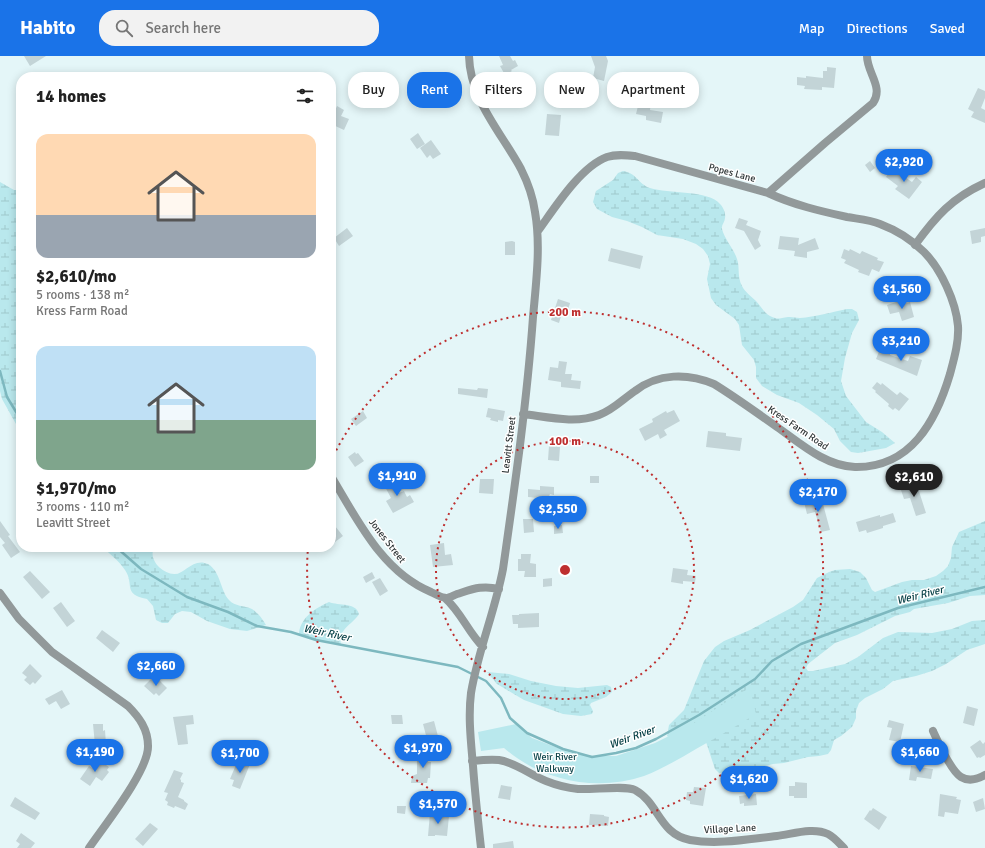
<!DOCTYPE html>
<meta charset="utf-8">
<style>
:root{--surface:#fff;--page:#f2f2f2;--text:#222;--muted:#767676;--accent:#1a73e8}
body{margin:0;font-family:Signika,sans-serif;background:var(--page);color:var(--text);height:100vh;display:flex;flex-direction:column;font-size:15px;white-space:nowrap}
*{box-sizing:border-box;margin:0}
p{font-size:13px;color:var(--muted)}
.icon{flex:none;width:22px;height:22px;fill:none;stroke:currentColor;stroke-width:2;stroke-linecap:round;stroke-linejoin:round}
.map{position:relative;flex:1;overflow:hidden}
.side{position:absolute;left:16px;top:16px;width:320px;height:480px;display:flex;flex-direction:column;background:var(--surface);border-radius:16px;box-shadow:0 2px 10px #0003}
.side>*{flex:none}
.banner{position:absolute;left:348px;top:16px;width:380px;height:36px;display:flex;gap:8px}
.price{position:absolute;translate:-50% -34px;padding:0 9px;border-radius:14px;background:var(--accent);color:#fff;font-size:13px;line-height:26px;filter:drop-shadow(0 1px 2px #0008)}
.price::after{content:'';position:absolute;left:50%;top:24px;width:12px;height:9px;margin-left:-6px;background:inherit;clip-path:polygon(0 0,100% 0,50% 100%)}
.price.on{background:#222;color:#fff}
ul{padding:0;list-style:none}
li{display:grid;align-content:center;gap:8px;height:212px;padding:0 20px}
li span{display:grid;place-items:center;height:124px;border-radius:12px;color:#555}
li>.icon{margin-inline-start:auto}
span .icon{width:72px;height:72px;fill:#fffc;stroke-width:1}
li b{font-size:17px}
h2{display:flex;justify-content:space-between;align-items:center;height:48px;padding:0 20px;font-size:17px}
.tag{padding:0 14px;border-radius:16px;background:var(--surface);box-shadow:0 2px 10px #0003;font-size:14px;line-height:36px}
.tag.on{background:var(--accent);color:#fff}
header{display:flex;align-items:center;gap:24px;box-sizing:border-box;height:56px;padding:0 20px;background:var(--accent);color:#fff}
header strong{font-size:19px}
nav{display:flex;gap:22px;margin-inline-start:auto;font-size:14px}
.search{width:280px;height:36px;background:var(--page);display:flex;align-items:center;gap:10px;box-sizing:border-box;padding:0 14px;border-radius:16px;color:var(--muted);font-size:15px}
.map>svg:first-child{display:block}
.wetland{fill:url(#wetland-marsh)}
.green{fill:#b9e8ed}
.lines{fill:none;stroke-linecap:round;stroke-linejoin:round}
.stream{stroke:#7db8bf;stroke-width:2.5}
.building{fill:#c3d4d7}
.street{stroke:#92999a;stroke-width:8}
.ring{fill:none;stroke:#be2f2f;stroke-width:2;stroke-dasharray:2 4}
.labels{text-anchor:middle;dominant-baseline:central;stroke-width:3;stroke-linejoin:round;paint-order:stroke}
.street-label{font-size:10px;fill:#2f3637;stroke:#fff}
.park-label{font-size:10px;fill:#10464c;stroke:#fff}
.water-label{font-size:11px;font-style:italic;fill:#033d43;stroke:#fff}
.centre{fill:#be2f2f;stroke:#fff;stroke-width:2}
.ring-label{font-size:12px;text-anchor:middle;font-weight:bold;fill:#be2f2f;stroke:#fff;stroke-width:3;stroke-linejoin:round;paint-order:stroke}
</style>
<header>
<strong>Habito</strong>
<div class="search"><svg class="icon" aria-label="search" viewBox="0 0 24 24"><circle cx="10" cy="10" r="6"/><path d="M15 15l6 6"/></svg>Search here</div>
<nav><a>Map</a><a>Directions</a><a>Saved</a></nav>
</header>
<div class="map">
<svg width="985" height="792" viewBox="0 0 985 792">
<defs>
<pattern id="wetland-marsh" width="20" height="14" patternUnits="userSpaceOnUse"><rect width="20" height="14" fill="#b9e8ed"/><path d="M1 5h8M5 5V1M11 12h8M15 12V8" fill="none" stroke="#9fc8cc"/></pattern>
</defs>
<rect width="100%" height="100%" fill="#e4f6f8"/>
<path class="wetland" d="M623 115C637 117 638 128 650 132 668 138 709 134 720 148 723 151 726 157 725 162 725 166 721 169 722 173 725 184 734 193 737 203 740 211 737 221 742 230 745 236 751 240 756 245 761 250 764 257 770 260 780 265 781 261 790 261 793 261 796 262 800 262 815 261 832 256 847 253H852L857 256 859 264 852 277 845 302 841 325 846 340 866 366 882 376 895 387 886 392 864 396 858 397 851 396 840 385 834 373 817 359 799 347 777 339 762 330 756 322V311L754 304 742 289 739 269 735 263 716 249 711 242 707 223 710 208 708 200 703 193 696 188 683 183 657 179 642 171 627 165 612 161 597 153 593 146 596 135 613 124 618 117Z
M0 126 14 134H21V377L2 343 0 335Z
M985 465V539L970 540 948 547 914 553 910 556 895 560 857 579 835 587 808 608 806 612 808 615H813L845 608 858 601 883 582 898 576 932 577 952 573 972 565 985 564V588L967 594 946 608 932 615 916 620 893 625 883 633 865 642 859 647 856 655V662L852 671 841 680 834 684 831 694 828 698 819 700 808 701 784 707 773 708 740 716 719 717 715 713 705 683H672L667 680 669 669 684 654 704 605 715 591 724 585 750 574 793 551 803 544 817 522 829 516 835 514 850 513 860 516 866 522 872 534 875 536 902 526 912 524H924L936 520 943 515 948 510 951 502 952 491 959 476Z
M102 491H154C148 504 162 517 174 518 184 519 193 501 208 508 221 516 220 534 229 544 235 551 244 549 252 553 258 557 262 562 266 569L247 575 230 573 207 565 191 556 182 555 175 558 168 567H162L156 564 153 550 147 543C122 538 135 529 125 514 119 505 110 498 102 491Z
M329 546C339 550 356 546 359 558 353 568 337 574 341 588L318 585 299 579C299 563 315 552 329 546Z
M487 616 509 618 531 625 556 630 578 632 607 629 611 631 612 636 606 641 591 647 590 649 593 655 592 658 581 660 563 658 524 644 497 628Z"/>
<path class="green" d="M750 632 756 658C736 670 716 682 696 693 679 703 662 713 644 720 596 736 542 725 504 692L481 695 478 676 516 668 532 682 571 697 594 700H616L655 687 691 669 740 637Z"/>
<g class="lines">
<path class="stream" d="M0 315 7 341 21 364
M116 491 141 513 187 541 228 556 257 570 291 576 316 584 458 611 486 625 501 642 510 662 527 677 563 693 592 701 616 697 636 692 656 683 699 659 755 623 772 605 801 588 898 552 985 531"/>
</g>
<path class="building" d="M24 0H46L30 10Z
M499 0H510L513 5 515 4 518 10 511 14 512 15 505 19 500 10 503 9Z
M591 0H606L608 5 604 25 593 22 595 11Z
M827 11 836 12 834 32 822 31V34L804 33 805 30 797 29V21L806 22V20L823 22V15H827Z
M978 32 985 35V42L981 52 985 54V67L971 61 974 56 968 53Z
M571 36H578L577 45 570 44Z
M643 38 652 40 650 54 663 56 661 67 646 64V60L636 58 639 46H641Z
M337 50 344 54 341 60 349 63 344 74 331 68V64Z
M547 58 561 59 559 80 545 79Z
M418 77 425 88 417 93 410 83Z
M431 84 441 98 433 103 430 99 427 102 420 92Z
M870 105 875 112 870 116 865 109Z
M892 112 912 126 916 121 922 126 909 143 895 133 898 130 886 121Z
M739 162 748 165 746 169 761 175 758 184 761 190 755 194 744 175 735 172Z
M347 172 353 180 339 190 334 182Z
M985 172V180L981 181V186L972 188 970 175Z
M780 180 799 182 798 189 815 182 819 193 807 196V202L794 200 795 195 778 193Z
M512 185 515 186V199H505V186Z
M611 192 643 200 640 213 608 205Z
M844 193 849 195 850 193 860 198 862 195 878 202 877 204 884 206 879 216 872 213 869 220 858 216 859 214 844 207 846 204 841 202Z
M558 243 570 247 566 261 561 260 559 267 551 264Z
M899 245 900 249 910 246 914 261 902 265 899 256 890 258 887 249Z
M880 293 890 297V299L908 305 910 300 922 304 917 320 876 303Z
M559 305 567 306 565 318H572L571 324 581 325 580 333 561 331V326L548 324 550 311 558 312Z
M877 326 881 329 882 327 897 339 900 336 909 343 899 355 895 352 893 354 888 350 889 348 875 336 876 335 872 332Z
M458 332 477 334 478 332 488 333 487 342 458 338Z
M488 352 505 355 503 365 498 364V366L490 364 491 362 486 361Z
M674 354 680 365 664 374 667 379 660 383 658 378 645 385 639 373 653 366 652 363 666 355 667 357Z
M363 355 367 362 356 370 351 363Z
M708 375 726 377V380L742 382 740 395 706 391Z
M549 390 560 391 559 405 548 404Z
M355 396 356 398 358 397 364 405 355 411 348 401Z
M590 420H599V427H590Z
M391 423 399 437 404 435 407 441 410 439 414 446 393 457 386 445 391 442 383 427Z
M480 423H494L493 438 479 437Z
M916 426 926 457 916 460 910 442 904 443 900 431Z
M540 430 554 431V439L550 438 548 443 528 441V433L540 434Z
M819 442 821 448H823L830 474 821 476 815 456 807 458 804 446Z
M562 453H572V461H562Z
M893 457 896 466 883 470V472L867 477 866 474 859 476 856 466 880 459V461Z
M523 463H533L534 476 524 477Z
M0 465 10 479 8 480 20 496 11 502 2 489 5 487 0 481Z
M562 469 563 477 554 478V470Z
M335 470 343 480 331 489V473Z
M444 487 445 499 451 498 453 509 433 511 430 489Z
M521 498H531L530 507 536 508V521H524L525 515H518V503H521Z
M673 512 688 514 687 519 696 520 695 526 683 525V528L671 526Z
M30 515 50 536 42 543 23 521Z
M372 516 375 522 366 527 363 521Z
M380 522 388 535 380 540 372 526Z
M552 522V530L543 531V523Z
M61 546 75 565 67 571 53 552Z
M539 557V571L518 572V568H513L512 559H519V558Z
M102 574 120 587 113 596 96 582Z
M30 608 42 620 35 628 33 626 30 629 24 624 27 621 22 617Z
M151 623 154 626 156 624 158 626 159 624 167 632 159 640 156 637 154 639 144 630Z
M62 634 70 648 61 653 56 645 49 649 45 643Z
M967 650 978 653 974 670 963 667Z
M193 659 194 668 186 669 188 688 178 689 173 661Z
M391 659H402L403 668H392Z
M889 664 904 668 900 686 889 684 892 672 887 671Z
M434 665 439 684 428 687 423 668Z
M93 668H103V675L105 674 106 689H95Z
M980 684 983 688 985 686V699L980 702 979 701 977 702 970 691Z
M228 685 237 688 234 697 224 694Z
M420 695 429 696 428 706H431L430 722H428L427 727H411L412 720 417 718V705H419Z
M238 704 250 708 240 733 232 730 234 724 230 723Z
M100 705 109 711 107 714 109 716 102 725 96 721 90 730 80 723 89 710 94 713Z
M911 710 933 713 931 723 917 721 916 725 909 724Z
M174 714 183 717 180 723 181 724V726L184 727 178 741 184 744V745L188 748 185 754 175 750 174 752 167 749 168 746 165 744 168 737 164 736Z
M795 726 807 727V742H794V740H789V730H795Z
M501 729 512 731 510 744 498 742Z
M694 731 706 732 703 750 690 748V745L686 744 687 736H693Z
M756 738 757 749 744 750V747L740 748 739 740Z
M940 738 957 741 956 743 961 744 958 758 945 756 944 761 938 760Z
M15 741 40 757 35 764 10 750Z
M983 742 985 753 976 756 973 746Z
M397 750H406L405 758 397 757Z
M873 752 887 761 879 774 864 763 870 754 871 755Z
M430 757 449 760 447 780 435 779V780H428Z
M590 758 604 759V760L609 761 608 770 589 769Z
M150 767 158 773 143 790 135 783Z
M21 777 35 787 31 792H17L20 788 16 785Z
M513 785 514 792H493V788Z"/>
<g class="lines">
<path class="street" d="M469 0C470 44 501 76 521 113 528 127 533 141 535 156 541 190 536 227 533 261 527 345 515 429 503 513 495 555 478 595 471 637 468 661 471 686 473 710 475 737 478 765 481 792
M538 175C554 153 580 111 607 101 616 98 625 99 635 100L768 137 825 87 873 47C884 31 867 17 867 0
M915 189C936 160 952 142 985 127
M523 358C548 361 575 368 599 359 613 354 623 343 635 335 658 317 688 317 714 328 735 341 756 356 777 371 800 387 825 410 855 411 911 412 936 365 950 318 954 303 959 286 958 270 956 246 941 213 924 196 912 184 896 174 880 168 870 164 858 163 847 161 820 155 794 149 768 137
M331 420C357 463 382 516 431 536 435 538 442 542 446 542 449 542 454 539 457 538 473 533 482 529 499 533
M0 537 19 563 52 596 128 650C139 661 148 673 148 690 149 714 104 770 89 792
M445 542C461 556 468 576 483 591
M933 675C938 686 951 715 961 721 969 726 978 723 985 719
M472 705C481 704 491 703 499 704 517 707 530 719 546 725 556 729 568 732 578 733 593 734 625 729 635 734 659 747 659 778 690 784 718 789 749 783 777 780 793 778 813 771 828 778 834 781 839 787 844 792"/>
</g>
<g class="ring">
<circle cx="565" cy="514" r="129"/>
<path d="M331 405A258 258 0 1 1 308 492"/>
</g>
<g class="labels">
<g class="street-label">
<text transform="translate(732 117) rotate(15)">Popes Lane</text>
<text transform="translate(798 372) rotate(34)">Kress Farm Road</text>
<text transform="translate(509 389) rotate(-83)">Leavitt Street</text>
<text transform="translate(387 485) rotate(52)">Jones Street</text>
<text transform="translate(730 773) rotate(-3)">Village Lane</text>
</g>
<g class="park-label">
<text x="555" y="701">Weir River<tspan x="555" dy="12">Walkway</tspan></text>
</g>
<g class="water-label">
<text transform="translate(920 539) rotate(-14)">Weir River</text>
<text transform="translate(327 577) rotate(12)">Weir River</text>
<text transform="translate(632 681) rotate(-20)">Weir River</text>
</g>
</g>
<circle cx="565" cy="514" r="6" class="centre"/>
<g class="ring-label">
<text x="565" y="260">200 m</text>
<text x="565" y="389">100 m</text>
</g>
</svg>
<b class="price" style="left:904px;top:127px">$2,920</b>
<b class="price" style="left:902px;top:254px">$1,560</b>
<b class="price" style="left:901px;top:306px">$3,210</b>
<b class="price" style="left:397px;top:441px">$1,910</b>
<b class="price on" style="left:914px;top:442px">$2,610</b>
<b class="price" style="left:818px;top:457px">$2,170</b>
<b class="price" style="left:558px;top:474px">$2,550</b>
<b class="price" style="left:156px;top:631px">$2,660</b>
<b class="price" style="left:423px;top:713px">$1,970</b>
<b class="price" style="left:95px;top:717px">$1,190</b>
<b class="price" style="left:920px;top:717px">$1,660</b>
<b class="price" style="left:240px;top:718px">$1,700</b>
<b class="price" style="left:749px;top:744px">$1,620</b>
<b class="price" style="left:438px;top:769px">$1,570</b>
<div class="banner">
<a class="tag">Buy</a>
<a class="tag on">Rent</a>
<a class="tag">Filters</a>
<a class="tag">New</a>
<a class="tag">Apartment</a>
</div>
<section class="side">
<h2>14 homes<svg class="icon" aria-label="filters" viewBox="0 0 24 24"><path d="M4 7h16M4 17h16"/><circle cx="9" cy="7" r="2"/><circle cx="15" cy="17" r="2"/></svg></h2>
<ul>
<li><span style="background:linear-gradient(#ffd9b3 65%,#9aa5b1 0)"><svg class="icon" aria-label="home" viewBox="0 0 24 24"><path d="M3 11l9-7 9 7M6 9v11h12V9"/></svg></span><div><b>$2,610/mo</b><p>5 rooms · 138 m²</p><p>Kress Farm Road</p></div></li>
<li><span style="background:linear-gradient(#bfe0f5 60%,#7fa58c 0)"><svg class="icon" aria-label="home" viewBox="0 0 24 24"><path d="M3 11l9-7 9 7M6 9v11h12V9"/></svg></span><div><b>$1,970/mo</b><p>3 rooms · 110 m²</p><p>Leavitt Street</p></div></li>
</ul>
</section>
</div>
